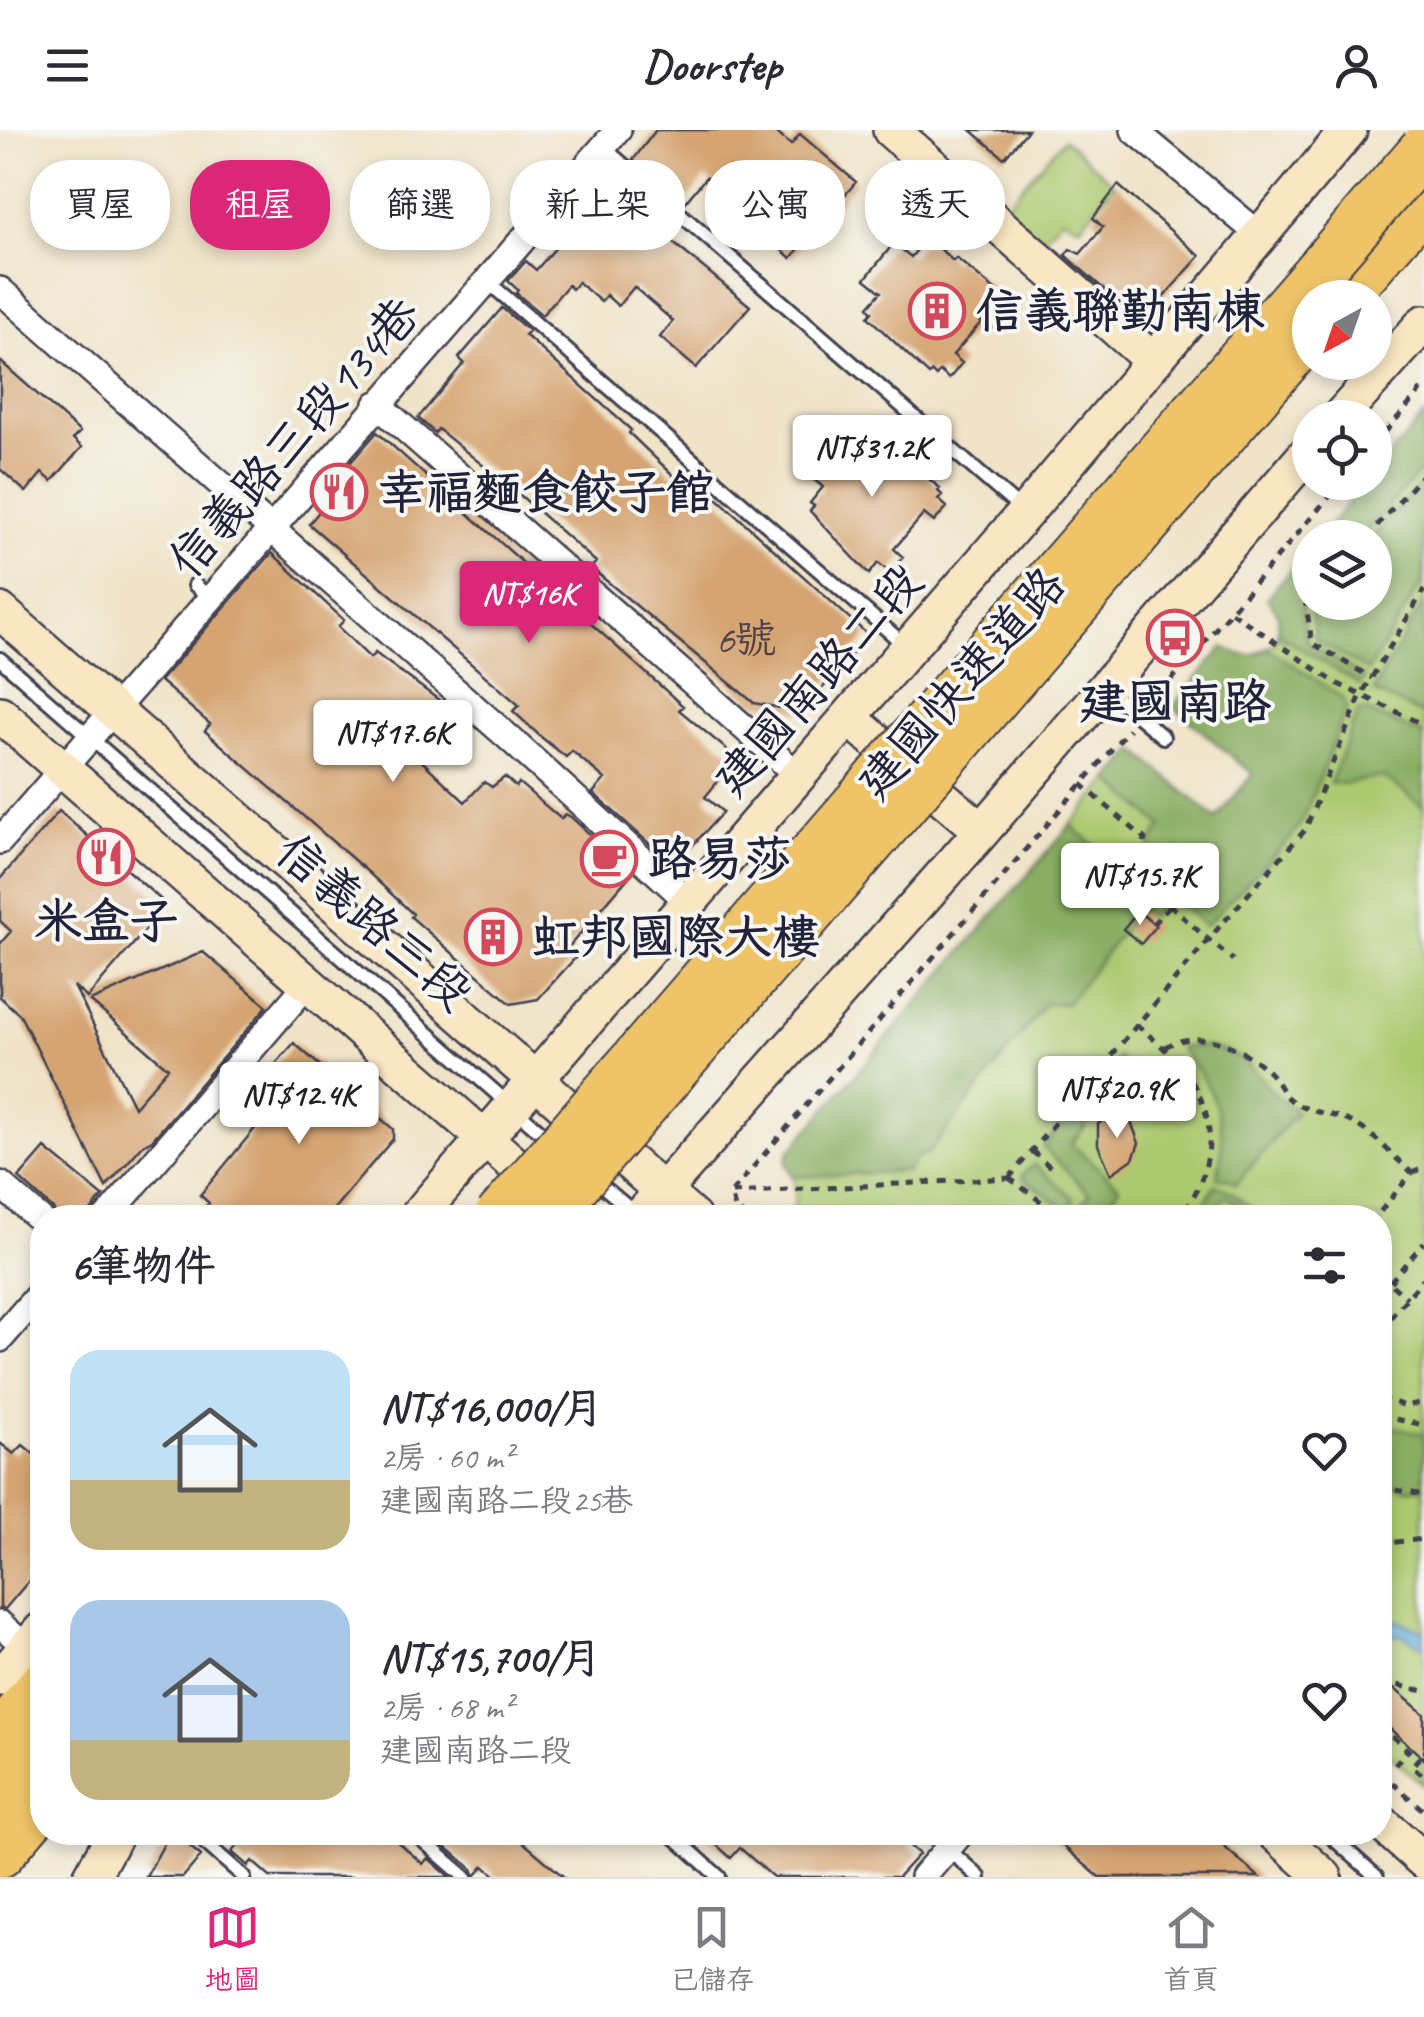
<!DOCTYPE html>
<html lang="zh-TW">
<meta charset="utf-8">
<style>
:root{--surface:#fff;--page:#f2f2f3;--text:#2b2b33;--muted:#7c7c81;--line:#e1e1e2;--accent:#db2777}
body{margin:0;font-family:Caveat,"LXGW WenKai TC",sans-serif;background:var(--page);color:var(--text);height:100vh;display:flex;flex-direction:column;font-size:38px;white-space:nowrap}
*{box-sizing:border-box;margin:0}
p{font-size:32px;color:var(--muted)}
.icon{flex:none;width:55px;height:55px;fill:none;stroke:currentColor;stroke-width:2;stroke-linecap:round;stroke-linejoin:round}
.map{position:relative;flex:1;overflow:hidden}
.drawer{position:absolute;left:30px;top:1075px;width:1362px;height:640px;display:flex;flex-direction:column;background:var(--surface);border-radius:40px;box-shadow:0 5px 15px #0003}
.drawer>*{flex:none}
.hud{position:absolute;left:30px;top:30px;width:1365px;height:90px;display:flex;gap:20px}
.needle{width:65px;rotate:220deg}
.buttons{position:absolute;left:1292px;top:150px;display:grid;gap:20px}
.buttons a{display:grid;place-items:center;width:100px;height:100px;border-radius:50%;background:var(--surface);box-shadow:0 5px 15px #0003;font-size:50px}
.price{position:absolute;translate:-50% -85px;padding:0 22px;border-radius:10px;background:#fff;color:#222;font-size:32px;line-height:65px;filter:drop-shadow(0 2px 5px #0008)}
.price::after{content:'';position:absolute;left:50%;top:60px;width:30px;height:22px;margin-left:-15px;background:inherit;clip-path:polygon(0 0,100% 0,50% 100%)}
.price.on{background:var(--accent);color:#fff}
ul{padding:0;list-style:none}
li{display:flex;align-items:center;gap:30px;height:250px;padding:0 40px}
li span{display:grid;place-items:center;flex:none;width:280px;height:200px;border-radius:30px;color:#555}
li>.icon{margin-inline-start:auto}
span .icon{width:120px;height:120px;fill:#fffc;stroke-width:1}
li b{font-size:42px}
h2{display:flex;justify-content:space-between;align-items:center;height:120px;padding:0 40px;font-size:42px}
.chip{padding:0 35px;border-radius:40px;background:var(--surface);box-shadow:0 5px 15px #0003;font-size:35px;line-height:90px}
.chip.on{background:var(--accent);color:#fff}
header{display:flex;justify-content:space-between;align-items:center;height:130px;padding:0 40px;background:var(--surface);font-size:45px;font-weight:700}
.tab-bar{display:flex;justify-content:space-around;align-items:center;height:140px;border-top:2px solid var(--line);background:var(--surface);font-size:28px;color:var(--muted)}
.tab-bar a{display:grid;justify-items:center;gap:5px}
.tab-bar .on{color:var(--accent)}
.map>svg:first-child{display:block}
.green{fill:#acc96f;stroke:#677655;stroke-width:2.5}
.forest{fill:#89ad62;stroke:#56684e;stroke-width:2.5}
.water{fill:#66afde;stroke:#44688c;stroke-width:2.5}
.building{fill:#d5a472}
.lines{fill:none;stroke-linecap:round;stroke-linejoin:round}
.lane-casing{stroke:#413f50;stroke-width:18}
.street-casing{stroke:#413f50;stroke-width:30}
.secondary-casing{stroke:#413f50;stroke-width:40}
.highway-casing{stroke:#413f50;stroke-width:52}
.path{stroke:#413f50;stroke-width:5;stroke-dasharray:8 8;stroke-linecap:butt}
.lane{stroke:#fff;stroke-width:12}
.street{stroke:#fff;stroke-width:25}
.secondary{stroke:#f9e7c3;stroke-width:35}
.highway{stroke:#efc469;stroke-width:48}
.highway-bridge-casing{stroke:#413f50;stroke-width:52;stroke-linecap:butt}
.highway-bridge{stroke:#efc469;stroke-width:48}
.labels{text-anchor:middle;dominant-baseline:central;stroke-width:8;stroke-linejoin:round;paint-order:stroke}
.number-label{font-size:42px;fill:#4f4249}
.poi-label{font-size:48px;font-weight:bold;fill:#22223b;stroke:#f6f6f2;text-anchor:start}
.street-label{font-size:48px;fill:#22223b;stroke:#f6f6f2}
</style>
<header><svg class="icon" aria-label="menu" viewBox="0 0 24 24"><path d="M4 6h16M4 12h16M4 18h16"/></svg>Doorstep<svg class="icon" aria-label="person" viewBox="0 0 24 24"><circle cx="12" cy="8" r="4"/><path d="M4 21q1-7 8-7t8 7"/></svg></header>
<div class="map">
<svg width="1424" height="1747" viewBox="0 0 1424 1747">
<rect width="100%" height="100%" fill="#f6f6f2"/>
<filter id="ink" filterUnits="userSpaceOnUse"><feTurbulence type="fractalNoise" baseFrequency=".01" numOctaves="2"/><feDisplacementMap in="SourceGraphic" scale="20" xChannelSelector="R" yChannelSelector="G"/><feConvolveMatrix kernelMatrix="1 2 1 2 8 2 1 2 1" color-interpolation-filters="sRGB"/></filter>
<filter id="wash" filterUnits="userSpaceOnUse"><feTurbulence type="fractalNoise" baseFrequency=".0048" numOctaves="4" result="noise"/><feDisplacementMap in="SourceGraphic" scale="40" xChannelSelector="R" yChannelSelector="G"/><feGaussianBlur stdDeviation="2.25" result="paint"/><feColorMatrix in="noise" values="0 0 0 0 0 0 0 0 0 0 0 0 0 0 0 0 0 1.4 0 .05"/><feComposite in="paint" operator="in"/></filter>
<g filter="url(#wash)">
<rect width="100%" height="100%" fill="#f0e3c8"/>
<path class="green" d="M1064 9 1115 55 1079 97 1062 88 1040 113 1001 80Z
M1424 286V1655L1380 1617V1088L790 1087C798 1067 798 1053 786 1034L789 1022 1135 620 1216 689 1253 644 1173 576 1224 517 1232 523 1251 526 1274 513C1282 495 1281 482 1267 468L1310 417V472H1375V408L1319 407 1366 353 1375 352V342Z"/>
<path class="forest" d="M1424 286 1423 338 1361 407H1319L1366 353 1375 352V342Z
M1424 350V449L1368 541 1316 510 1310 476 1313 473 1375 472V408L1372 407Z
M1310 417V464C1297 479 1304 494 1308 513L1365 548 1360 555 1278 504V483L1267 468Z
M1424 471V585L1375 563V557Z
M1224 517C1239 528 1253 528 1269 519L1343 568 1347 577 1304 688 1292 707 1205 796C1174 768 1127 738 1162 696L1109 650 1135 620 1216 689 1253 644 1173 576Z
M1366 581 1424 605V677L1385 648C1366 645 1354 657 1330 653L1358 582Z
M1071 695 1161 775 1151 787 1140 779 1066 874 1046 873 929 1022 915 1029 907 1041 794 1047 786 1033 789 1022Z
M1200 916C1263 924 1255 958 1297 982L1236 1054 1229 1049 1217 1047C1231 996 1214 954 1179 918Z
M1118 928 1133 940 1071 1014 1120 1057 1107 1074 1123 1087 1137 1071 1146 1078 1138 1087H1077L1023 1048V1044L1034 1034 1074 1068 1071 1071 1078 1077 1090 1064 1043 1017Z
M1215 1055 1230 1061 1262 1087H1252L1226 1066 1207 1087H1196Z
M1380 1294 1424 1304V1358L1408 1359 1380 1351Z"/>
<path class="water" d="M1393 1489 1424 1501V1518L1405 1506 1380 1505V1490Z"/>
<g id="blocks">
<path class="building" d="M656 0H773L791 15 800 4 856 52 791 128 735 81 739 76 706 47 684 74 633 30Z
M971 0H1028L1004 28Z
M620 45 671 89 660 102 750 176 696 238 660 207 673 191 634 157 618 176 606 165 601 172 578 152 572 159 568 155 542 185 516 163 518 160 508 151 526 131 536 140Z
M1118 55 1200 126 1141 192 1065 125 1070 119 1080 124 1103 97 1093 88Z
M924 112 929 116 933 112 953 131 956 128 1000 164 997 167 1002 171 997 176 1006 183 993 198 983 190 953 225 962 233 949 249 940 241 936 246 932 242 929 245 868 187 872 182 868 177 881 162 865 149 894 113 911 127Z
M502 178 529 201 525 205 631 300 629 303 697 368 705 357 868 505 802 582 754 573 591 438 596 432 521 366 438 299 435 303 418 288 464 233 459 228Z
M0 231 80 302 73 309 82 317 52 351 42 343 26 362 0 339Z
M377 302 683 576 679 580 737 628 705 667 723 682 674 736 593 663 605 649 572 621 566 627 541 607 513 581 519 575 309 394 351 342 346 338Z
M875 305 940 358 938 361 942 365 938 369 947 377 934 392 924 384 894 419 903 427 890 442 878 433 869 444 810 381 814 376 810 373 823 357 806 343 837 308 853 323 867 307 871 310Z
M272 423 344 490 338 497 370 528 375 523 447 576 409 619 465 672 484 652 492 657 505 647 516 657 519 653 561 689 565 684 571 687 632 743 566 820 575 828 538 869 511 874 411 787 413 784 369 743 205 601 210 594 160 551Z
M59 681 167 775 87 868 74 856 134 977 168 938 90 871 203 822 267 876 152 1010 143 1015 106 1057 20 885 0 867V814L11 801 0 791V749Z
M1138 781 1156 796 1141 814 1123 799Z
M294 913 393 999V1009L326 1088H219L206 1076 209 1073 200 1065 266 985 246 968Z
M1115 981 1130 989 1139 1013 1133 1029 1111 1044 1098 1015V994Z
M45 1018 103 1066 85 1088H58L53 1079 19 1048Z
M0 1313 14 1324 23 1315 42 1331V1435L5 1479 0 1478Z
M1380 1546 1424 1584V1629L1380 1590Z
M248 1702H386L423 1734 428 1728 450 1747H270L252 1731 248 1736 232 1722Z
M449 1702H511L564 1747H497L484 1736 475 1746 472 1739 441 1713Z
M702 1702H894L919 1724 898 1747H773L740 1718 731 1728Z
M1047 1702H1207L1259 1747H1099Z
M181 1709 201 1726 183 1747H146L165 1712Z"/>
</g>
</g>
<g filter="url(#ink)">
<use href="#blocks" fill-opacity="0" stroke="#413f50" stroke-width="2.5"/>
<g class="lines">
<g class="lane-casing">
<path id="lane" d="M603 17 1023 381
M487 151 907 517
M195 455 210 468
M0 529 551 1011
M1107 560 1163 607
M592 1047 638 1086
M193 1702 244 1747
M413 1702 465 1747
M669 1702 719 1747
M929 1702 979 1747
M1326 1702 1377 1747"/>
</g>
<g class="street-casing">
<path id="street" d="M1134 0 1261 106
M0 160 508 607 690 773
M377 274 799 646
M0 711 618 0
M0 1054 42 1091
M106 1088 309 852
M0 1209 42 1161
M0 1494 27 1518
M923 1747 962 1702"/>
</g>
<g class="secondary-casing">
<path id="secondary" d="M891 0 1152 230
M1339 288 1424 193
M0 481 693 1088
M0 584 548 1064
M849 588 982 701
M416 1088 1025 383 1349 0
M639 1088 982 701 1310 320
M0 1548 42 1500
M1380 1692 1424 1731
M1274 1702 1324 1747
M91 1747 116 1702"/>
</g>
<g class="highway-casing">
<path id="highway" d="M1341 168 1424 73
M0 1606 42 1556
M0 1663 42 1614
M0 1723 42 1674"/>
</g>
<path class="path" d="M1375 314 1424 257
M1366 408 1424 343
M1310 470 1306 475 1312 513 1372 548
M1231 482 1336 553 1424 595
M1150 575 1342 352
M1081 654 1145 709C1144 714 1140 719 1140 724 1138 756 1210 810 1233 830
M1153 794 1171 774
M1136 895C1206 947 1236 1009 1180 1088
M1165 917C1200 897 1244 917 1270 943 1277 950 1281 961 1288 968 1306 984 1333 982 1353 993 1374 1004 1394 1027 1412 1043L1375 1088
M1032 1021 1055 1041
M1412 1043 1424 1038
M1009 1048 1214 803 1305 700 1360 567 1424 460
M1009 1048 1063 1088
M732 1063 1009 1048
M746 1088 735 1078 731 1063 1129 599
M1380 1145 1407 1168
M1380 1164 1424 1112
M1380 1200 1424 1148
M1380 1268 1406 1276 1424 1272
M1380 1286 1424 1295
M1380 1357 1424 1365
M1380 1370 1391 1361
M1380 1417 1388 1413 1424 1409
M1380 1533 1388 1553 1424 1561
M1380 1596 1418 1629 1412 1636 1424 1646
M1395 1635 1407 1620
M1380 1642 1424 1681"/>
<use href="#lane" class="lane"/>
<use href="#street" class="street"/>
<use href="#secondary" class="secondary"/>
<use href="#highway" class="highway"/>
<g class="highway-bridge-casing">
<path id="highway-bridge" d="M498 1088 1424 19
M546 1088 1310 203"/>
</g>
<use href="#highway-bridge" class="highway-bridge"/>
</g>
</g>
<defs>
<g id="building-ring" transform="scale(2.875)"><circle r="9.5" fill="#f6f6f2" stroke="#d1495b" stroke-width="1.5"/><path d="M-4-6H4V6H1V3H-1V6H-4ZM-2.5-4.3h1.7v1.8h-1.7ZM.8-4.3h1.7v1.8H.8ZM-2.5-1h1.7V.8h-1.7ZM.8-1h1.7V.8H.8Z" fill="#d1495b"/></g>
<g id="restaurant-ring" transform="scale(2.875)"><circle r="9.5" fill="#f6f6f2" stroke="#d1495b" stroke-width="1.5"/><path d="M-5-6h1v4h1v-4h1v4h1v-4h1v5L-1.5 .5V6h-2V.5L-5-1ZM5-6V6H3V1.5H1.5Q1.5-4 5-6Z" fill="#d1495b"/></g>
<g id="bus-ring" transform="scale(2.875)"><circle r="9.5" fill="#f6f6f2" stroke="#d1495b" stroke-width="1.5"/><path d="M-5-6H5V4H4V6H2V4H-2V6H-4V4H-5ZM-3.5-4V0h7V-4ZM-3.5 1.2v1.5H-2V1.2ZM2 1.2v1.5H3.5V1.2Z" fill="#d1495b"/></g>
<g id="cafe-ring" transform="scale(2.875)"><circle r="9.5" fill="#f6f6f2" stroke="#d1495b" stroke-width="1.5"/><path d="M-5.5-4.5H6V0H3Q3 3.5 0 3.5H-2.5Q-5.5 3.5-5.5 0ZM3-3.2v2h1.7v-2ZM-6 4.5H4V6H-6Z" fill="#d1495b"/></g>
</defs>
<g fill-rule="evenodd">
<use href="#building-ring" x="937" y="181"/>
<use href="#restaurant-ring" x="339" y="362"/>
<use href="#bus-ring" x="1175" y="508"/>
<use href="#restaurant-ring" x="106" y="727"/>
<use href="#cafe-ring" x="609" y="729"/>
<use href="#building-ring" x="493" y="807"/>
</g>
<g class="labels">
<g class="number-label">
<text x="746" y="509">6號</text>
</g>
<g class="poi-label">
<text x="976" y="181">信義聯勤南棟</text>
<text x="378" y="362">幸福麵食餃子館</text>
<text x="1175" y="572" text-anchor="middle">建國南路</text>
<text x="648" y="729">路易莎</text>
<text x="106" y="791" text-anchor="middle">米盒子</text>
<text x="532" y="807">虹邦國際大樓</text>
</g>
<g class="street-label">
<text transform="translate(294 307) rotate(-49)">信義路三段134巷</text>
<text transform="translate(818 550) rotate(-49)">建國南路二段</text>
<text transform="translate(961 553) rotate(-49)">建國快速道路</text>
<text transform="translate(374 792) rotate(41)">信義路三段</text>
</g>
</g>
</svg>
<div class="buttons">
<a><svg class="needle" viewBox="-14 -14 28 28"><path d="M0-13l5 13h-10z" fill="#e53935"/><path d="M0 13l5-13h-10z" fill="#7c7c81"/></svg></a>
<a><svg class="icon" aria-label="locate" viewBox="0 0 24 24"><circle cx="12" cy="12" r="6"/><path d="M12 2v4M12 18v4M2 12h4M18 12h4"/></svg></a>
<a><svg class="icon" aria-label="layers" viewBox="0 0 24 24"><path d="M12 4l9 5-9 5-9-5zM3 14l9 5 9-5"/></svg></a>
</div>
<b class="price" style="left:872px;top:370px">NT$31.2K</b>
<b class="price on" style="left:529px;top:516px">NT$16K</b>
<b class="price" style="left:393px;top:655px">NT$17.6K</b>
<b class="price" style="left:1140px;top:798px">NT$15.7K</b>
<b class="price" style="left:1117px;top:1011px">NT$20.9K</b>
<b class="price" style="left:299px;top:1017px">NT$12.4K</b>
<div class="hud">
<a class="chip">買屋</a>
<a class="chip on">租屋</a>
<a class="chip">篩選</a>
<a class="chip">新上架</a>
<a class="chip">公寓</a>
<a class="chip">透天</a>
</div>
<section class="drawer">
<h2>6筆物件<svg class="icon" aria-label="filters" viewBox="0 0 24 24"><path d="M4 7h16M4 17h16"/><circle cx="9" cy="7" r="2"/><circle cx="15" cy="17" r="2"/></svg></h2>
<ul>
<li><span style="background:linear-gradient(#bfe0f5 65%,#c2b280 0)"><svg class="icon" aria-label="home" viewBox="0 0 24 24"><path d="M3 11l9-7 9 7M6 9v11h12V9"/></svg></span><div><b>NT$16,000/月</b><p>2房 · 60 m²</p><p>建國南路二段25巷</p></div><svg class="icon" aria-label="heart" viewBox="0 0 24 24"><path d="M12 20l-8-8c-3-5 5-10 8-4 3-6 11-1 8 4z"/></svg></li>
<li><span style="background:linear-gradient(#a9c7e8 70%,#c2b280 0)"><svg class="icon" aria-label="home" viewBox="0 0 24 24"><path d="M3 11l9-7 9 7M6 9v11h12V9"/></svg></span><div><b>NT$15,700/月</b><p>2房 · 68 m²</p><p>建國南路二段</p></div><svg class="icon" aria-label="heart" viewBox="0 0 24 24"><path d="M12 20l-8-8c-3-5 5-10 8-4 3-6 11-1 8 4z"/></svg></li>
</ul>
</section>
</div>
<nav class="tab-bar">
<a class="on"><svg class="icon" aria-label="map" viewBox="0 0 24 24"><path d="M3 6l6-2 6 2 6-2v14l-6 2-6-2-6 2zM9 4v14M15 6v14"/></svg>地圖</a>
<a><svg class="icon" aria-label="saved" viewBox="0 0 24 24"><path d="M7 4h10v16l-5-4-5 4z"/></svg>已儲存</a>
<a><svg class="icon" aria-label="home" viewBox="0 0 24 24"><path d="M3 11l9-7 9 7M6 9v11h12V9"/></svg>首頁</a>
</nav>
